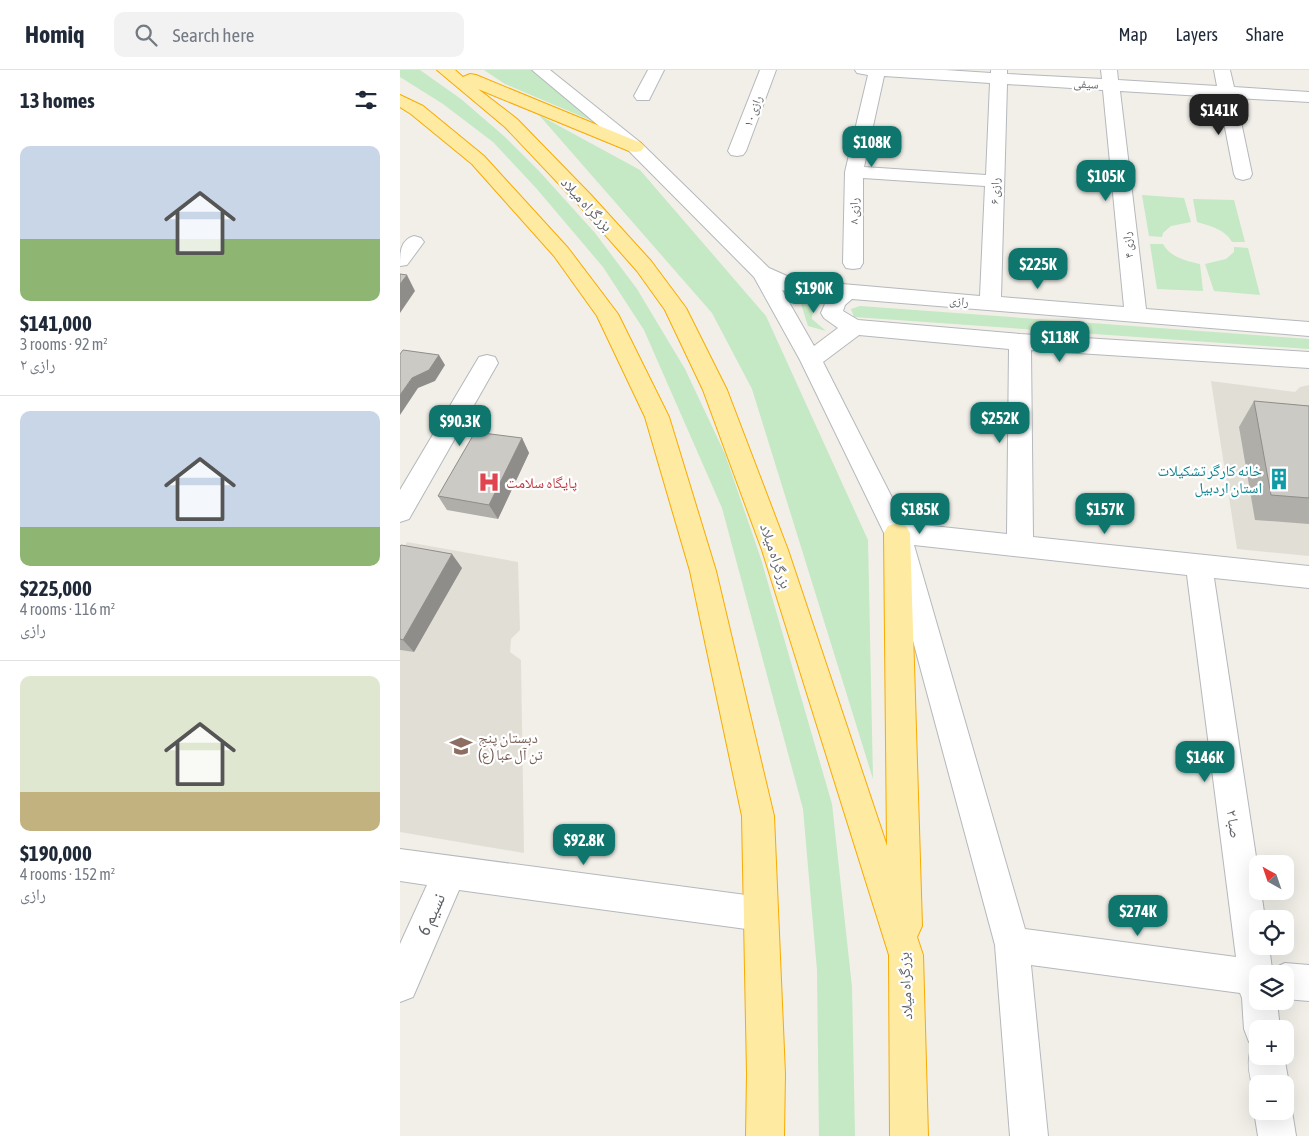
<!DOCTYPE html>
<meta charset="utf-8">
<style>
:root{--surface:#fff;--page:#f2f2f3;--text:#1f2937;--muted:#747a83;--line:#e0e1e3;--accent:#0f766e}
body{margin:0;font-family:"Asap Condensed","Noto Naskh Arabic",sans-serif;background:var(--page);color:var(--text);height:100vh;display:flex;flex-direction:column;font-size:19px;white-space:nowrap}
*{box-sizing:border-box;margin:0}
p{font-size:16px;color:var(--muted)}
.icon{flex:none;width:28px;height:28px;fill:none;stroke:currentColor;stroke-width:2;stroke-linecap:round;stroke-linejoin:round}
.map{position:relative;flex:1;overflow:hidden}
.panel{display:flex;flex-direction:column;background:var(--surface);width:400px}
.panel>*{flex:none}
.needle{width:32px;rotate:320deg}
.buttons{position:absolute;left:849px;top:785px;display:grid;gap:10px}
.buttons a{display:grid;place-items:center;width:45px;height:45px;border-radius:10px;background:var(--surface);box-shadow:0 5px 20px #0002;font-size:25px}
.price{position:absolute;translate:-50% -42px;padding:0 11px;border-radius:10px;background:var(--accent);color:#fff;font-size:16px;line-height:32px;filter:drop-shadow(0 1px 2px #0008)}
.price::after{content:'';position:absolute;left:50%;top:30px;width:15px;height:11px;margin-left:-8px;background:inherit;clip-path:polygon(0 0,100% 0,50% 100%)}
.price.on{background:#222;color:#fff}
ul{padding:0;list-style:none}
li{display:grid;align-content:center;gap:10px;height:265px;padding:0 20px}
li+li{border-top:1px solid var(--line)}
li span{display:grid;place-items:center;height:155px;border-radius:10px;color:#555}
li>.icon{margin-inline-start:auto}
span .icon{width:90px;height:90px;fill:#fffc;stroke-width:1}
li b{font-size:21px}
h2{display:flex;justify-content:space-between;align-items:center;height:60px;padding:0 20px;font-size:21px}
header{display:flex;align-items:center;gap:30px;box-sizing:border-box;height:70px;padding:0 25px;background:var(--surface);border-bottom:1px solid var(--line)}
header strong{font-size:24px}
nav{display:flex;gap:28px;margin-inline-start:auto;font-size:18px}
.search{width:350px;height:45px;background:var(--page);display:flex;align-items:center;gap:12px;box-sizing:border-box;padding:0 18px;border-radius:10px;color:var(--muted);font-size:19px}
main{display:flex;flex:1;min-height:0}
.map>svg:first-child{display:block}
.education{fill:#e1ded6}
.green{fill:#c5e8c5}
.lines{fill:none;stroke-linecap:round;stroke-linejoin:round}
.minor-casing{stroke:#b5b8bc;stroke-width:2}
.trunk-casing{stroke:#f9ab00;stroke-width:2}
.minor{fill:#fff;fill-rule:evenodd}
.trunk{fill:#feeaa1;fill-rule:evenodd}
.wall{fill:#afaea9}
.shaded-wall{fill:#8f8d8a}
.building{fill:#cccac5;stroke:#8f8d8a}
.labels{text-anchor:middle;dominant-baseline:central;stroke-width:4.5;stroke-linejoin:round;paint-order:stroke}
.far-street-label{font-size:12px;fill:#5f6368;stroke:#fff}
.street-label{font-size:15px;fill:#5f6368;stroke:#fff}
.culture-label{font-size:15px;fill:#0d838f;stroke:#fff;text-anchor:end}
.health-label{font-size:15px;fill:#be3a42;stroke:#fff;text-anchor:start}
.education-label{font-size:15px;fill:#785e54;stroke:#fff;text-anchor:start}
.near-street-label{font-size:18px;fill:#5f6368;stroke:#fff}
</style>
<header>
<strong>Homiq</strong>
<div class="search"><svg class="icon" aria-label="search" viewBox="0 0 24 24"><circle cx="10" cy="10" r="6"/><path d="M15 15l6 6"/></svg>Search here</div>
<nav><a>Map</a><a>Layers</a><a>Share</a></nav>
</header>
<main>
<section class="panel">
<h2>13 homes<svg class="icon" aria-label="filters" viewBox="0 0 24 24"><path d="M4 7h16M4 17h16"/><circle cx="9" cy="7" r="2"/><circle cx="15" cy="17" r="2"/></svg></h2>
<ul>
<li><span style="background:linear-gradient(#c9d6e8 60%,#8fb573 0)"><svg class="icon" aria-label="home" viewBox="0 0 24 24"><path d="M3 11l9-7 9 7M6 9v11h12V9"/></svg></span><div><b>$141,000</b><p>3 rooms · 92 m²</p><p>رازی ۲</p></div></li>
<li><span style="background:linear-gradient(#c9d6e8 75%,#8fb573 0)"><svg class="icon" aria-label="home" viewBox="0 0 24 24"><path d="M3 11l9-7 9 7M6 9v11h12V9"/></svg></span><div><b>$225,000</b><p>4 rooms · 116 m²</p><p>رازی</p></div></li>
<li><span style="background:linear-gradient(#dfe7d0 75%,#c2b280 0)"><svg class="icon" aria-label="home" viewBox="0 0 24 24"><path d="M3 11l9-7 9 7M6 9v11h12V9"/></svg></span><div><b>$190,000</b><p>4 rooms · 152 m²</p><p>رازی</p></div></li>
</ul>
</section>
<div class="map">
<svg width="909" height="1066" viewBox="0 0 909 1066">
<rect width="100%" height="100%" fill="#f1efe8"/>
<path class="education" d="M811 311 895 322 900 317 909 315V486L837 479Z
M7 472 118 492 120 560 111 569 110 582 121 590 124 783 0 762V580L15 582 0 485Z"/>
<path class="green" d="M0 0H20L61 29 105 67 139 101 195 163 237 219 285 299 325 384 361 489 432 734 452 917 455 1066H419L417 900 403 739 322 438 244 260 203 197 136 118 93 72 43 34 0 7Z
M84 0H133L204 56 105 14Z
M139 45 240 100 366 246 468 470 473 709 352 319 312 243Z
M742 125 784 128 791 152 771 156 763 163 762 167 749 166Z
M793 129 834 130 845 172H832C825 159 810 156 797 152Z
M750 174H763C770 187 786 191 800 194L803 221 757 219Z
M834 177 848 178 860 225 814 221 805 194 826 189 834 182Z
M401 234H416L413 241 412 249 426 261 408 256Z
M460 236 909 269V279L454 247 451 239Z"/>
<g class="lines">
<g class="minor-casing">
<path id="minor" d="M132 0H150L241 73 369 198 396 210 580 226 585 116 463 108V193L460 198 453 199 446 198 443 193 445 102 468 5 457 3 455 0H545L591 3V0H607V4L702 9 701 0H717L718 10 817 16 814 0H830L834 17 909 22V32L836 28 852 104 850 108 843 110 836 108 834 104 819 27 720 21 746 239 909 252V266L452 229 445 235 443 241 458 250 620 264 909 282V298L631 280 633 467 909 496V518L814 508 858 800V821H861L865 849H858V876H869L872 899 885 893 909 895V931L885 929V904H858V931H877L880 959H858V986H884L889 1014 885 1023V1014H858L857 1027C849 1009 845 991 853 973L849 972 844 959 842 928 840 923 631 895 648 1066H610L595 875 484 463 400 290 354 207 229 81ZM484 6 590 13 586 105 464 97ZM607 14 703 20 724 237 601 227ZM382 220 392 223 428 227 421 243 424 248 438 258 414 276ZM459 265 609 279 607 464 505 453 423 292ZM514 475 787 505 836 887 625 859Z
M248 0H264L249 30H237L234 26Z
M360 0H376L346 81 343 85 337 86 331 85 328 81Z
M14 166 21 168 24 172 7 195 0 196C0 183 0 170 14 166Z
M87 285 95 287 98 293 9 449 0 452V420L79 287Z
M0 779 361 827 373 832 378 844 373 856 361 861 59 820 13 927 0 932V874L27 815 0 811Z
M885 1027 892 1041 896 1066H858L854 1041 858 1033V1041H885Z"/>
</g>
<g class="trunk-casing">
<path id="trunk" d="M37 0H55L63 7 70 4 76 5 241 73 244 77 241 81 235 82 229 81 78 19 117 49 191 125 251 191 286 238 327 320 388 480 487 776 484 463 488 456 497 453 506 456 510 463 522 856 517 867 523 885 528 1066H490L489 885 362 480 303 320 265 240 237 201 177 133 105 57Z
M0 25 23 36 84 86 168 178 218 244 269 347 316 501 374 746 385 1004 384 1066H346L347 1004 342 746 290 501 245 347 197 246 154 186 72 94 11 44 0 37Z"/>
</g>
<use href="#minor" class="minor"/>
<use href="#trunk" class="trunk"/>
</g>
<path class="wall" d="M854 331 909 336V454L855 450 839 357Z
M122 368 129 383 98 449 47 440 38 426Z
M0 476 62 498 14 582 0 580Z"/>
<path class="shaded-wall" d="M7 205 15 221 0 243V214Z
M39 285 45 295 35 311 18 318 0 345V325L12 308Z
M122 368 129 383 98 449 89 435Z
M52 484 62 498 14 582 3 570Z"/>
<path class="building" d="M0 204 7 205 0 214Z
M3 280 39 285 29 300 12 308 0 325V284Z
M854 331 909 336V428L871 425Z
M75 362 122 368 89 435 38 426Z
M1 475 52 484 3 570 0 569V476Z"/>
<defs>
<g id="building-bare" transform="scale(1.725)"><path d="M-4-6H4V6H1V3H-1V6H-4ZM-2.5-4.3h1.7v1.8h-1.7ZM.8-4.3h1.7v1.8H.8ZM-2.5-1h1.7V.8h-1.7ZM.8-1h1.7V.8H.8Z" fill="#0f9aa8" stroke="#fff" stroke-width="2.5" paint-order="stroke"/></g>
<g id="hospital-bare" transform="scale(1.725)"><path d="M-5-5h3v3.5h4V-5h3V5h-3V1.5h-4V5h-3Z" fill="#e0444e" stroke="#fff" stroke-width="2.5" paint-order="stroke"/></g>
<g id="school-bare" transform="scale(1.725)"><path d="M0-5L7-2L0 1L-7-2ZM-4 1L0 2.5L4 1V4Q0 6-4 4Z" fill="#8d6e63" stroke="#fff" stroke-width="2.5" paint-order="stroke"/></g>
</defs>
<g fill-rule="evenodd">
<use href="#building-bare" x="879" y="409"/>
<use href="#hospital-bare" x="89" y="412"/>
<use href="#school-bare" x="61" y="676"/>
</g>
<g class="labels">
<g class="far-street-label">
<text transform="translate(686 14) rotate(3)">سیفی</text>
<text transform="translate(353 41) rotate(-70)">رازی ۱۰</text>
<text transform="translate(595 121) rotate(-88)">رازی ۶</text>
<text transform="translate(454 141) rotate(-89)">رازی ۸</text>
<text transform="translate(728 175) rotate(-96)">رازی ۴</text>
<text transform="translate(559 231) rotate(5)">رازی</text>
</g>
<g class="street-label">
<text transform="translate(187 134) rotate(47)">بزرگراه میلاد</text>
<text transform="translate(376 486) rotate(71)">بزرگراه میلاد</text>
<text transform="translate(834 754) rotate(82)">صبا ۲</text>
<text transform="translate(505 916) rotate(-93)">بزرگراه میلاد</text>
</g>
<g class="culture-label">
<text x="862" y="400">خانه کارگر تشکیلات<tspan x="862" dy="17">استان اردبیل</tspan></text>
</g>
<g class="health-label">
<text x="106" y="412">پایگاه سلامت</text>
</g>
<g class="education-label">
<text x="78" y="667">دبستان پنج<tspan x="78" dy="17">تن آل عبا (ع)</tspan></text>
</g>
<g class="near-street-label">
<text transform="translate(31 844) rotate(-66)">نسیم 6</text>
</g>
</g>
</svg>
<div class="buttons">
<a><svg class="needle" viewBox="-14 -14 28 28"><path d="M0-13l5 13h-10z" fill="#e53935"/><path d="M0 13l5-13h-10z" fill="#747a83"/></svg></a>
<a><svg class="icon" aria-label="locate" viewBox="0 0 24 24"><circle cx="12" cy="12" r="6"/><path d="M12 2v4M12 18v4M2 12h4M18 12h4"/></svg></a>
<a><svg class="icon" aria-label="layers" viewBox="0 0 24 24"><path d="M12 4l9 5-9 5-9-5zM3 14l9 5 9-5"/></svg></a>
<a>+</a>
<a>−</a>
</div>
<b class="price on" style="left:819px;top:66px">$141K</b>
<b class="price" style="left:472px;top:98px">$108K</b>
<b class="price" style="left:706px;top:132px">$105K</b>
<b class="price" style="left:638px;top:220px">$225K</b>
<b class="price" style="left:414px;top:244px">$190K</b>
<b class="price" style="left:660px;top:293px">$118K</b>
<b class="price" style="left:600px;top:374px">$252K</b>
<b class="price" style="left:60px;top:377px">$90.3K</b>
<b class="price" style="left:520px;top:465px">$185K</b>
<b class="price" style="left:705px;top:465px">$157K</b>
<b class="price" style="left:805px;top:713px">$146K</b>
<b class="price" style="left:184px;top:796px">$92.8K</b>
<b class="price" style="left:738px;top:867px">$274K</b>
</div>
</main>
